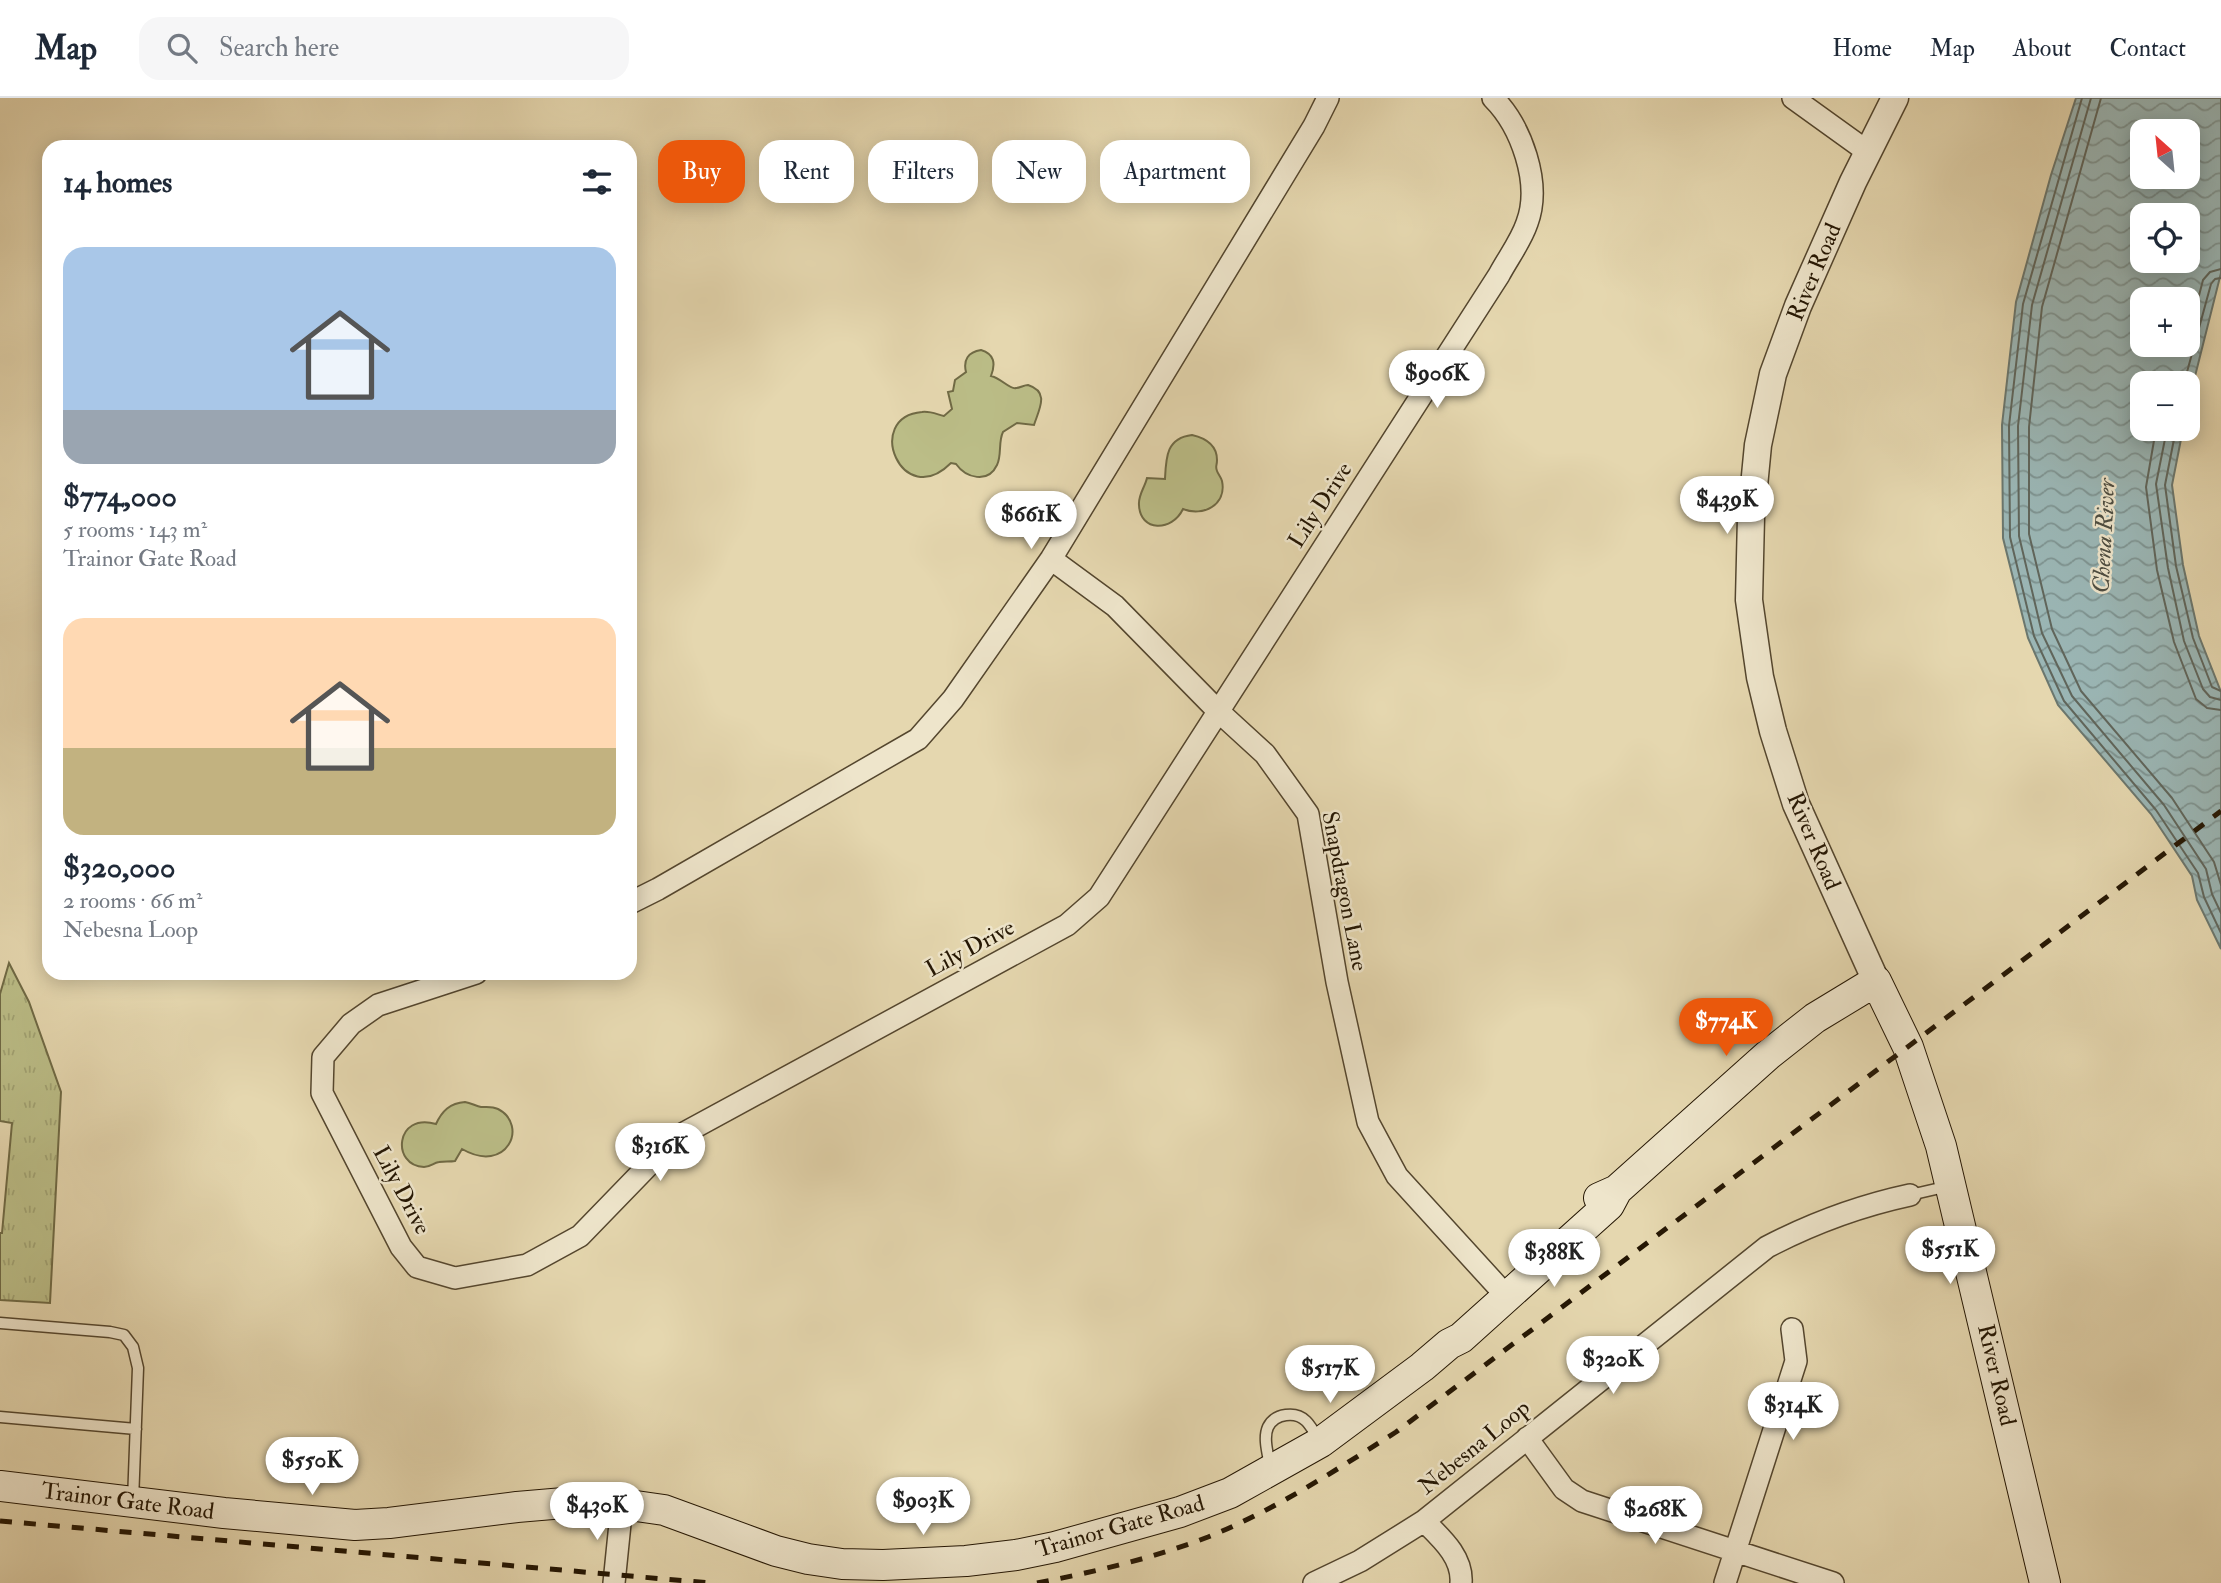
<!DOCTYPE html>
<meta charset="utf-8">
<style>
:root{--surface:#fff;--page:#f6f6f7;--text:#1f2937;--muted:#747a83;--line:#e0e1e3;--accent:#ea580c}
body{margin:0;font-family:"IM FELL Double Pica",serif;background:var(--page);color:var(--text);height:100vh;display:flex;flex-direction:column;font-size:26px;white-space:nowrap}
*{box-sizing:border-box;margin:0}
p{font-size:23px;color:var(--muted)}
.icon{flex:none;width:38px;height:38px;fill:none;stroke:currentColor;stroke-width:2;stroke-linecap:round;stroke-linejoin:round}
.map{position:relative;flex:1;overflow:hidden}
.sheet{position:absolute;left:42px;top:42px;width:595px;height:840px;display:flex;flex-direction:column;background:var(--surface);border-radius:21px;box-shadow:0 4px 18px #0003}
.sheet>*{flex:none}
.top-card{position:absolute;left:658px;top:42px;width:665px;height:63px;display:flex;gap:14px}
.needle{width:46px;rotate:333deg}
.tools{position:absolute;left:2130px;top:21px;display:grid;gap:14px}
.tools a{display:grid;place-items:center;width:70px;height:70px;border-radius:14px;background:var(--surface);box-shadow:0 4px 18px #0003;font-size:35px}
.price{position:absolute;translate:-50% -60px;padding:0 16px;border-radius:24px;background:#fff;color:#222;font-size:23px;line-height:46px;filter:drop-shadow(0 2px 4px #0008)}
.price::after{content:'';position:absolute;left:50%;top:42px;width:21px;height:16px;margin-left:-10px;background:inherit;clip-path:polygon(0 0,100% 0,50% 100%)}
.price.on{background:var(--accent);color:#fff}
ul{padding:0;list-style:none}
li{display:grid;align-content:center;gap:14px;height:371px;padding:0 21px}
li span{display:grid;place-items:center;height:217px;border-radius:21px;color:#555}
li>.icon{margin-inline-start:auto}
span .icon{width:126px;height:126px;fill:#fffc;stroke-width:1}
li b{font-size:30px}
h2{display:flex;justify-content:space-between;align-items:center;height:84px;padding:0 21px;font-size:30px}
.chip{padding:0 24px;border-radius:21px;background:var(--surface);box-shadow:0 4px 18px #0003;font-size:24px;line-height:63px}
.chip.on{background:var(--accent);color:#fff}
header{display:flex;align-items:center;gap:42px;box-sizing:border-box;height:98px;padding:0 35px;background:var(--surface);border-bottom:2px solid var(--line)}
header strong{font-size:33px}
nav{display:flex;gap:38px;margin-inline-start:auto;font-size:24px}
.search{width:490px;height:63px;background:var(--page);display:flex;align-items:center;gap:18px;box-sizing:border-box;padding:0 24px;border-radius:21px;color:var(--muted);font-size:26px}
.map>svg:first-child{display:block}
.grass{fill:url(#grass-tufts);stroke:#706a45;stroke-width:2}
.green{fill:#bbbd87;stroke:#706a45;stroke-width:2}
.water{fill:url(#water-waves);stroke:#6b776e;stroke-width:2;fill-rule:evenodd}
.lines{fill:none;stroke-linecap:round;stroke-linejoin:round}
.shore{stroke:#60665c;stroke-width:2}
.service-casing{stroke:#54462e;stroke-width:13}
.minor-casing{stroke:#54462e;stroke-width:24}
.tertiary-casing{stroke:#54462e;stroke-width:29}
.secondary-casing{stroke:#241603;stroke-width:32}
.service{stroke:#eee5cb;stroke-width:10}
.minor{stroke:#eee5cb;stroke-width:21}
.tertiary{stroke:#eee5cb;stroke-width:26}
.secondary{stroke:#eee5cb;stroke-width:30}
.rail{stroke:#241603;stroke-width:5;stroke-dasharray:12 12;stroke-linecap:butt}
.labels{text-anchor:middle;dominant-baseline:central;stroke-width:5;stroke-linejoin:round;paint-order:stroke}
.street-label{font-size:23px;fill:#241603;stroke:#eee5cb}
.water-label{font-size:24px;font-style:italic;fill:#4e4e42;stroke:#eee5cb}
</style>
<header>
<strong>Map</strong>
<div class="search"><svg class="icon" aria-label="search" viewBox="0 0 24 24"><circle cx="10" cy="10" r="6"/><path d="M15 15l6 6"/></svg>Search here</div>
<nav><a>Home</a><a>Map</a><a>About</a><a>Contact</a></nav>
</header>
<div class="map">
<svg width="2221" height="1485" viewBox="0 0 2221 1485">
<defs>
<pattern id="grass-tufts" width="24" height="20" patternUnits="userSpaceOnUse" patternTransform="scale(1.75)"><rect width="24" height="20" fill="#bbbd87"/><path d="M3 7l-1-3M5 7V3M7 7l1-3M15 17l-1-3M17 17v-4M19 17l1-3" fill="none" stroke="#a1a273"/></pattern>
<pattern id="water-waves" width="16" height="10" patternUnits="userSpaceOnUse" patternTransform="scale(1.75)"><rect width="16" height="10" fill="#9bb7b6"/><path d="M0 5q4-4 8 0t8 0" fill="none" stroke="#7e9492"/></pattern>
</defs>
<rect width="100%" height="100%" fill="#e5d7af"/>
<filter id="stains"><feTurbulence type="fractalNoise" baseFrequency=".00286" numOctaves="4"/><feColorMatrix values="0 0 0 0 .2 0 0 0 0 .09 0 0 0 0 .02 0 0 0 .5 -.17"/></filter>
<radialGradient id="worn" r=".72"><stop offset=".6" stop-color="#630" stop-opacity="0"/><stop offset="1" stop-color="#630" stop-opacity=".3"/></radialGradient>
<path class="grass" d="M9 865 29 904 61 994 50 1205 0 1202V1135H2L12 1025 0 1023V896Z"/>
<path class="green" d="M981 252C994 256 996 265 991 278 1001 280 1010 292 1016 290 1020 290 1024 287 1028 287 1050 294 1039 311 1034 327L1017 325 1003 334C998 344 1002 357 997 367 988 386 966 380 956 366L951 365C902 414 863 319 922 314 930 313 936 316 944 318L952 311 948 294 953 293 955 282 966 274C963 262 968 254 981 252Z
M1192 337C1205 340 1217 347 1217 362 1217 368 1215 368 1217 373 1218 376 1221 379 1222 383 1227 407 1203 419 1183 411 1172 434 1140 434 1139 407 1138 397 1145 389 1147 380L1165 381C1166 360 1166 340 1192 337Z
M465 1004C471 1005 476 1008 481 1009 487 1009 492 1008 498 1011 529 1027 507 1077 462 1051L455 1063C450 1064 444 1063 439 1064 433 1065 431 1069 424 1069 391 1068 395 1014 436 1026 442 1013 450 1005 465 1004Z"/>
<path class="water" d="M2076 0H2221V175L2188 306V285H2142V331H2183L2172 387 2183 467 2199 538 2221 594V851L2197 802 2192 778 2151 716 2058 607 2028 540 2003 440 2002 327 2016 204 2051 77ZM2142 33H2188V79H2142ZM2142 117H2188V163H2142ZM2142 201H2188V247H2142Z"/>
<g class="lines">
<path class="shore" d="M2082 0 2023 206 2009 328 2010 439 2034 538 2064 603 2156 712 2198 775 2204 799 2221 835
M2091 0 2032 207 2018 328 2019 438 2042 535 2072 598 2164 707 2206 771 2212 796 2221 815
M2101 0 2042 209 2029 329V436L2052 531 2081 593 2172 700 2214 764 2221 787
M2188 240 2203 182 2210 174 2221 171
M2184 285 2211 186 2215 181 2221 180
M2156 331 2146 389 2157 472 2174 544 2196 601 2207 610 2221 612
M2167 331 2156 386 2168 470 2184 543 2203 591 2210 599 2221 602
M2176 331 2165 387 2176 468 2193 540 2212 589 2221 593"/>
<g class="service-casing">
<path id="service" d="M1910 1097 1949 1088
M0 1225 110 1234 124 1237 133 1249 138 1270 133 1403
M0 1319 136 1331
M1270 1368C1268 1356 1263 1340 1268 1329 1275 1315 1296 1313 1306 1323 1311 1328 1315 1336 1319 1341"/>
</g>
<g class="minor-casing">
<path id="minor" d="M1793 0 1868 54
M1051 461 1115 508 1218 613 1265 656 1308 716 1337 884 1368 1024 1397 1078 1500 1191
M630 805 658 791 918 641 953 601 1051 461 1314 28 1328 0
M476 875 378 907 351 926 323 959 322 995 401 1149 417 1169 455 1180 527 1167 580 1138 675 1040 1067 827 1099 799 1499 177C1508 160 1521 143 1527 125 1542 85 1521 28 1493 0
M1527 1340 1564 1391 1582 1403 1833 1485
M1424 1423C1441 1440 1463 1459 1461 1485
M614 1485 622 1406
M1314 1485 1360 1463 1424 1423 1767 1149C1813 1125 1859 1108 1910 1097
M1725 1485 1796 1263 1792 1231"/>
</g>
<g class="tertiary-casing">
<path id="tertiary" d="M1876 883 1796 706 1773 633 1760 579 1749 502 1751 419 1758 347 1773 276 1798 208 1853 84 1895 0"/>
</g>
<g class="secondary-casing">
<path id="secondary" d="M1599 1100 1617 1092 1768 957 1815 920 1876 883 1908 949 1941 1048 2045 1485
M0 1388 224 1415 355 1427 389 1425 517 1409 564 1405 622 1406 664 1412 776 1453 808 1461 842 1466 883 1467 966 1463 1016 1457 1055 1449 1180 1414 1230 1395 1321 1344 1422 1269 1449 1246 1461 1240 1609 1107 1617 1092"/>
</g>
<use href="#service" class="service"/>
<use href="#minor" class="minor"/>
<use href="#tertiary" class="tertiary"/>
<use href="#secondary" class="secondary"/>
<path class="rail" d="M0 1423 710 1485
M1037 1485C1094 1474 1154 1460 1208 1439 1275 1412 1336 1372 1396 1334L2221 713"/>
</g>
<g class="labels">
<g class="street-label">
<text transform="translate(1814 174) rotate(-67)">River Road</text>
<text transform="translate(1320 407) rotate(-57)">Lily Drive</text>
<text transform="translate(1814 743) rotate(67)">River Road</text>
<text transform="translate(1345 793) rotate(79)">Snapdragon Lane</text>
<text transform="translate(970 850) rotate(-28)">Lily Drive</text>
<text transform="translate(402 1092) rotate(62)">Lily Drive</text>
<text transform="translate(1997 1277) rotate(77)">River Road</text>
<text transform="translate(1474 1349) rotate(-39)">Nebesna Loop</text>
<text transform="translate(128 1403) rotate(7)">Trainor Gate Road</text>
<text transform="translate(1120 1428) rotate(-16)">Trainor Gate Road</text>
</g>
<g class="water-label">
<text transform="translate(2104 438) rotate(-87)">Chena River</text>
</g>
</g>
<rect width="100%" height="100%" filter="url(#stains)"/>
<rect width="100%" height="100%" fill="url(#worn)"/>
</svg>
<div class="tools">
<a><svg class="needle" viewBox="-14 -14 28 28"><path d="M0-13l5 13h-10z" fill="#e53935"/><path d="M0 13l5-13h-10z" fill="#747a83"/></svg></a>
<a><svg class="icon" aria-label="locate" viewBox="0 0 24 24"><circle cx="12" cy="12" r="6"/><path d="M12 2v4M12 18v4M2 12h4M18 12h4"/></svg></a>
<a>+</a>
<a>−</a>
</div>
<b class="price" style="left:1437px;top:312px">$906K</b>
<b class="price" style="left:1727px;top:438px">$439K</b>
<b class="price" style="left:1031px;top:453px">$661K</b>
<b class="price on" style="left:1726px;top:960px">$774K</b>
<b class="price" style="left:660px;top:1085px">$316K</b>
<b class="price" style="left:1950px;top:1188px">$551K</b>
<b class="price" style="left:1554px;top:1191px">$388K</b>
<b class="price" style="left:1613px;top:1298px">$320K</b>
<b class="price" style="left:1330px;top:1307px">$517K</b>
<b class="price" style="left:1793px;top:1344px">$314K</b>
<b class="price" style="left:312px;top:1399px">$550K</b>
<b class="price" style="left:923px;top:1439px">$903K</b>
<b class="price" style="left:597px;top:1444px">$430K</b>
<b class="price" style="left:1655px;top:1448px">$268K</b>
<div class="top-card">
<a class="chip on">Buy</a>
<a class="chip">Rent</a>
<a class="chip">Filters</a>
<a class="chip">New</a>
<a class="chip">Apartment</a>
</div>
<section class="sheet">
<h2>14 homes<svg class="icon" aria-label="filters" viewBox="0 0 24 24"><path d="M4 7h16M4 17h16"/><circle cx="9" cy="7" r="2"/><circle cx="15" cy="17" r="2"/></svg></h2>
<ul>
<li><span style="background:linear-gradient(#a9c7e8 75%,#9aa5b1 0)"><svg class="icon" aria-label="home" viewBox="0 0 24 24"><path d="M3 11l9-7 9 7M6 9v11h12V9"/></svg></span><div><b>$774,000</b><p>5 rooms · 143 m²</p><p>Trainor Gate Road</p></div></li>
<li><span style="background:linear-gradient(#ffd9b3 60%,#c2b280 0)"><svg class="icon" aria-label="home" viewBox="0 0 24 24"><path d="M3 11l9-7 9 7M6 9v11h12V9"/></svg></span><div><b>$320,000</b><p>2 rooms · 66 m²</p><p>Nebesna Loop</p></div></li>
</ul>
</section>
</div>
